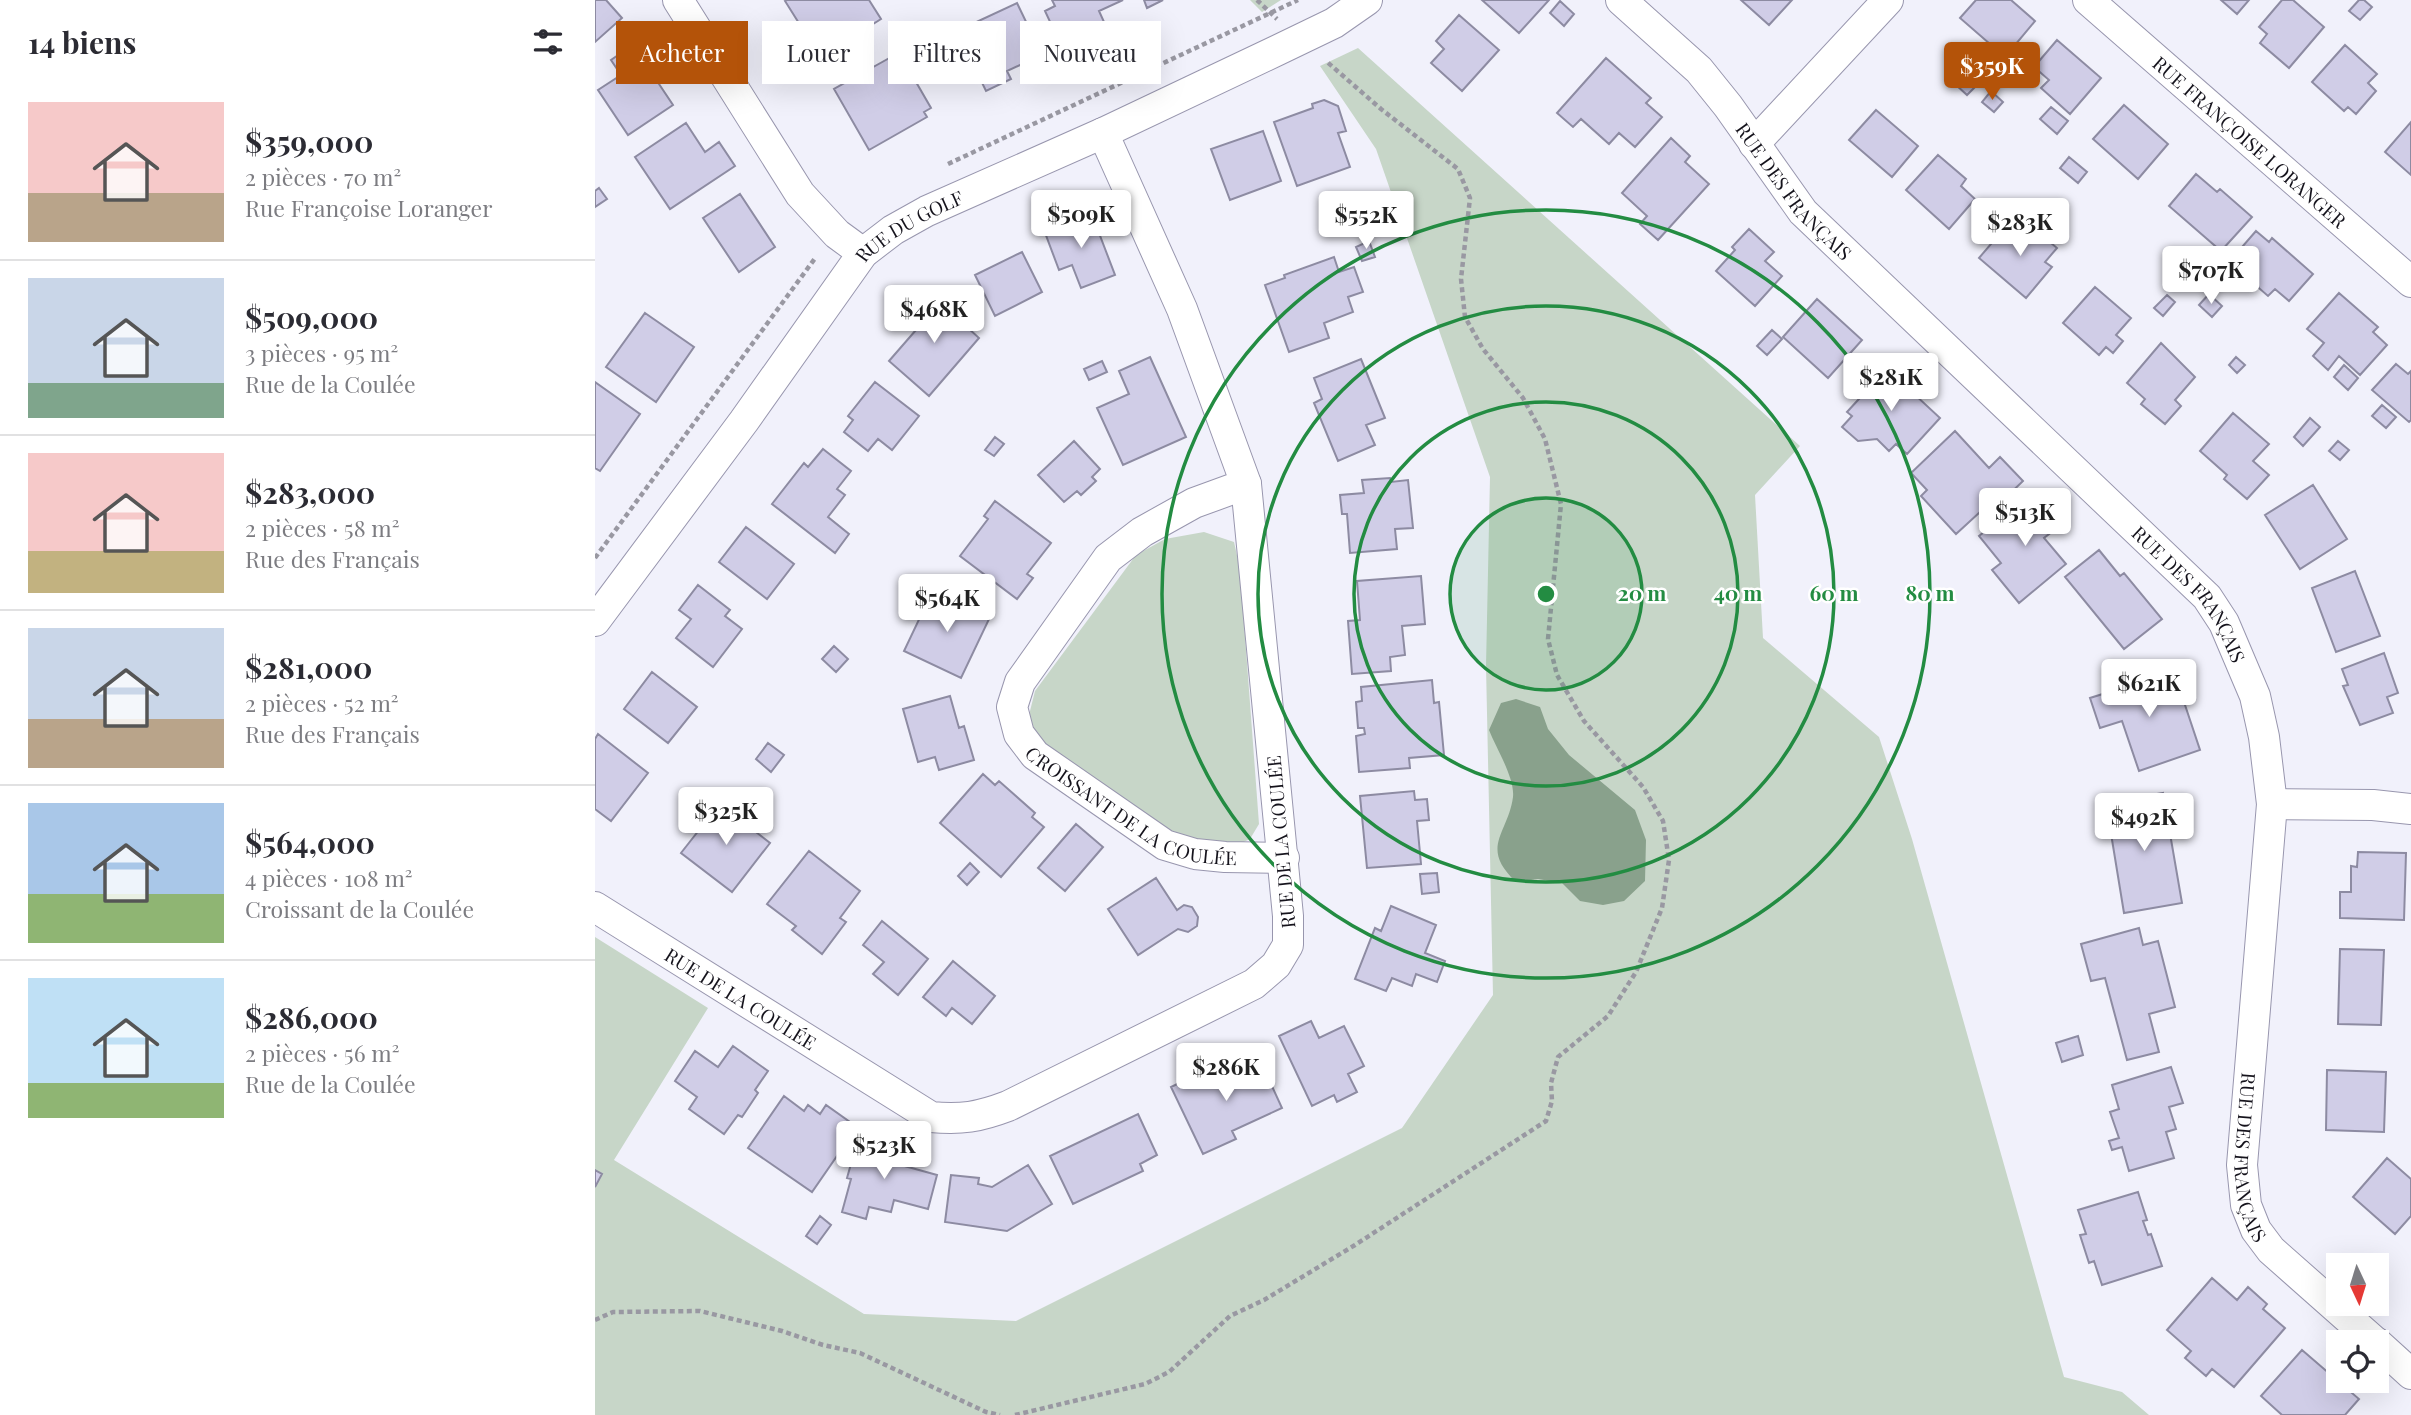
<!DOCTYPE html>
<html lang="fr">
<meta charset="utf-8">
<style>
:root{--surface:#fff;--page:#f7f7f7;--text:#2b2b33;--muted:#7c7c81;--line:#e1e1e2;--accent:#b45309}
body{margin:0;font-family:"Playfair Display",serif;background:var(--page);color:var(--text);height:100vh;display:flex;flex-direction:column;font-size:26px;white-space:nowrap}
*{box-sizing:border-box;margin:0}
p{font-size:23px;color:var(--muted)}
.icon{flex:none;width:38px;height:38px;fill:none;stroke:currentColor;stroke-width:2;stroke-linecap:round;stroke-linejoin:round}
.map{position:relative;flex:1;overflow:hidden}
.side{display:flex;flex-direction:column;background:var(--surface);width:595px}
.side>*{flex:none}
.hud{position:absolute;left:21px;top:21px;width:665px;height:63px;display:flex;gap:14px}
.needle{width:46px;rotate:176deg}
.controls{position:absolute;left:1731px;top:1253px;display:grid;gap:14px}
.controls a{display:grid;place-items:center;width:63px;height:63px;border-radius:0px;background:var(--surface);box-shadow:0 7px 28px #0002;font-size:35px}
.price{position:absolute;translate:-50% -60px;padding:0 16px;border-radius:7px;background:#fff;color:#222;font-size:23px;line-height:46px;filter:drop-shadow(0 2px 4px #0008)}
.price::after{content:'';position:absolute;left:50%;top:42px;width:21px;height:16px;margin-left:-10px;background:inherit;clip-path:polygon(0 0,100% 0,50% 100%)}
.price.selected{background:var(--accent);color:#fff}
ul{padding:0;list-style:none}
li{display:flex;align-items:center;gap:21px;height:175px;padding:0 28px}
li+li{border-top:2px solid var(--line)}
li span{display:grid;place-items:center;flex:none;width:196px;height:140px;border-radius:0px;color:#555}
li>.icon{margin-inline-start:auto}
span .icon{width:84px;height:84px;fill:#fffc;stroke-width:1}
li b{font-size:30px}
h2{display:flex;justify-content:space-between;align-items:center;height:84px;padding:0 28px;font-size:30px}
.chip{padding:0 24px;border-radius:0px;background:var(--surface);box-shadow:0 7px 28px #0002;font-size:24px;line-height:63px}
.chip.selected{background:var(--accent);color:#fff}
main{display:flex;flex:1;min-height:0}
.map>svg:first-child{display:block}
.green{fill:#c7d6c8}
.water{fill:#89a18c}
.building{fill:#d0cde7;stroke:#8d8ba2;stroke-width:2}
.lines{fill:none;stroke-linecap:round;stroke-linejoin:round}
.minor-casing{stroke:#9896ae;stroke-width:32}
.path{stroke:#9998a2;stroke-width:4.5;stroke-dasharray:5 3.5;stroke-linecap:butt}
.minor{stroke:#fff;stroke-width:30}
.ring{fill:none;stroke:#238c42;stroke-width:3.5}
.labels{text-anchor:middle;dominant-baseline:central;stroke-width:5;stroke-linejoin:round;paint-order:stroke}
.street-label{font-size:19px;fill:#15131c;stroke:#fff}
.centre{fill:#238c42;stroke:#fff;stroke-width:3.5}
.ring-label{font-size:21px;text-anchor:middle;font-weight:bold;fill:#238c42;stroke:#fff;stroke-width:5;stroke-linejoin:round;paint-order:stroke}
</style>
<main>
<section class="side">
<h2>14 biens<svg class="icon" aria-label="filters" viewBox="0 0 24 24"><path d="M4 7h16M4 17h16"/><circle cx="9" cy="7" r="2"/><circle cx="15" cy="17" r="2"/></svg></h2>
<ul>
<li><span style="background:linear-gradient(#f6c9c9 65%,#b9a48a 0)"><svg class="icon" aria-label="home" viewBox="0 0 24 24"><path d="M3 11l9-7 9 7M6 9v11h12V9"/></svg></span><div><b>$359,000</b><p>2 pièces · 70 m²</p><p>Rue Françoise Loranger</p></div></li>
<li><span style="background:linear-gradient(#c9d6e8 75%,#7fa58c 0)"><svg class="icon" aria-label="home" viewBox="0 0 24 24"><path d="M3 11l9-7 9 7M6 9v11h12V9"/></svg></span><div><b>$509,000</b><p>3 pièces · 95 m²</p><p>Rue de la Coulée</p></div></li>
<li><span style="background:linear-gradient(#f6c9c9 70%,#c2b280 0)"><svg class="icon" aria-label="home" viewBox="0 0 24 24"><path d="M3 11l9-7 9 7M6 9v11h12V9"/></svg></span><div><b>$283,000</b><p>2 pièces · 58 m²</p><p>Rue des Français</p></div></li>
<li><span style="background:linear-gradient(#c9d6e8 65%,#b9a48a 0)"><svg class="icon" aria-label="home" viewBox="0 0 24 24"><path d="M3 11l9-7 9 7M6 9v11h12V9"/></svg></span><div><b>$281,000</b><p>2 pièces · 52 m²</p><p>Rue des Français</p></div></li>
<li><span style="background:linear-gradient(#a9c7e8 65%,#8fb573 0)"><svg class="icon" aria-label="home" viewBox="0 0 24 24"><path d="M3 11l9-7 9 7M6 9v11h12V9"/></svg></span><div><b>$564,000</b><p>4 pièces · 108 m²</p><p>Croissant de la Coulée</p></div></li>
<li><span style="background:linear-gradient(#bfe0f5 75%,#8fb573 0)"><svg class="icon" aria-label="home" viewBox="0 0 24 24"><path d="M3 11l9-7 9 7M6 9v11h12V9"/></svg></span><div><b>$286,000</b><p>2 pièces · 56 m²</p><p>Rue de la Coulée</p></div></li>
</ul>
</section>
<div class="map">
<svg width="1816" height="1415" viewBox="0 0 1816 1415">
<rect width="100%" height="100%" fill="#f1f1fb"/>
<path class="green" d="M655 0H686L667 12Z
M763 48 1205 446 1160 495 1168 638 1284 737 1317 839 1469 1377 1527 1392 1554 1415H0V937L113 1008 19 1160 269 1314 421 1321 807 1128 898 995 891 666 895 477 781 149 725 66Z
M609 532 639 542 645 569 664 824 655 839 636 848 588 842 460 760 432 723 440 691 541 555 570 539Z"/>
<path class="water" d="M921 699 945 707 953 729 974 755 1040 810 1051 840 1050 881 1029 901 1008 905 985 901 967 883 943 879 921 882C884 847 913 834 918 797 920 778 901 748 894 730L906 703Z"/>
<path class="building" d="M0 0H11L27 18 0 42Z
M192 0H274L286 19 253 40 258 49 226 69 207 39 212 36 190 1Z
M457 0H528L504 11 514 33 470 54 450 11 460 6Z
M549 0H568L552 8Z
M887 0H954L924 33Z
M1146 0H1197L1174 25Z
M1381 0H1416L1440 21 1410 57 1365 18Z
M1626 0H1654L1642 14Z
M1687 0H1698L1729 27 1694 68 1665 43 1672 34 1664 27Z
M1764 0H1769L1777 7 1765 20 1754 11Z
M965 1 979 14 969 26 955 13Z
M422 3 447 55 412 71 416 79 391 91 362 31Z
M864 15 904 50 867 91 836 63 849 49 841 41Z
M45 40 59 61 52 66 78 105 33 135 3 90 26 75 16 60Z
M1462 40 1506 78 1475 114 1446 88 1454 80 1439 67Z
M1750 45 1782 74 1773 83 1781 91 1761 114 1753 107 1749 111 1717 82Z
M298 56 304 67 310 63 336 108 329 112 332 117 274 150 239 89Z
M1011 58 1056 98 1051 103 1067 117 1040 147 1024 133 1014 144 986 119 978 127 962 113Z
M1369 75 1381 86 1372 95 1360 84Z
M1396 91 1408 102 1399 112 1387 102Z
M729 100 743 106 751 131 743 133 755 167 702 186 679 122 718 108 717 104Z
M1529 105 1573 144 1543 179 1498 139Z
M1456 107 1473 121 1462 134 1445 119Z
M1281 110 1323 146 1297 177 1254 140Z
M1816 122V175L1790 152Z
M91 123 110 152 124 142 140 166 75 209 40 157Z
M668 131 686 181 635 200 616 149Z
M1076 138 1095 156 1090 162 1114 184 1063 240 1045 224 1052 216 1027 193Z
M1343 155 1371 179 1366 186 1380 199 1354 229 1311 190Z
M1474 157 1492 172 1483 183 1465 168Z
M1601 174 1622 192 1625 189 1657 217 1626 251 1574 206Z
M4 188 12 199 0 207V191Z
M145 194 180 247 144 272 108 218Z
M771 199 785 206 776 223 762 215Z
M496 212 520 275 486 288 477 265 464 270 449 230Z
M1414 223 1426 233 1434 224 1462 248 1450 262 1457 267 1431 298 1384 258Z
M1154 229 1179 252 1170 261 1187 276 1160 306 1121 271 1140 250 1137 247Z
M1661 231 1674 242 1677 238 1718 274 1694 301 1680 289 1673 296 1634 262Z
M774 241 780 257 767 261 761 247Z
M427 252 447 292 400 316 380 275Z
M739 257 744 272 759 267 768 292 753 297 758 312 729 323 734 338 694 352 670 285 690 278 689 275Z
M1500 287 1536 318 1521 335 1528 341 1518 353 1511 347 1504 355 1468 323Z
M341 291 364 312 360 316 384 338 334 396 294 361 321 330 313 323Z
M1744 293 1783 327 1778 332 1792 345 1765 375 1744 356 1733 370 1718 356 1729 343 1712 329Z
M1614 294 1627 306 1617 317 1604 305Z
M1572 295 1580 302 1568 316 1559 308Z
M1222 299 1267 340 1233 378 1188 337Z
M50 313 99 347 61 402 11 367Z
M1177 330 1187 339 1172 355 1162 346Z
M1566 343 1600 377 1580 400 1586 406 1570 424 1546 404 1550 399 1532 383Z
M555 357 591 437 528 465 502 408 534 394 524 371Z
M1641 357 1650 365 1642 373 1634 365Z
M766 359 790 418 771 425 780 445 743 461 719 403 727 399 719 378Z
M507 361 512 372 494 380 489 369Z
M1298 362 1324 386 1318 393 1345 418 1312 454 1301 444 1294 451 1282 439 1263 441 1247 427 1257 416 1252 412Z
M1801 364 1813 374 1816 371V420L1814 422 1777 390Z
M1749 365 1763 378 1753 390 1739 377Z
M0 382 45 414 5 471 0 468Z
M280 382 324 416 297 450 283 439 273 451 249 432 258 420 253 416Z
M1787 405 1801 417 1791 428 1777 416Z
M1638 413 1674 444 1658 461 1674 475 1652 499 1629 479 1632 475 1605 451Z
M1715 418 1725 427 1708 446 1699 437Z
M1360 431 1394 468 1405 457 1428 481 1402 506 1397 501 1361 534 1326 496 1332 490 1316 473Z
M400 437 409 444 399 456 390 450Z
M479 441 505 469 497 477 501 481 486 495 482 491 469 502 443 475Z
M1743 441 1754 450 1745 460 1734 451Z
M228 449 256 471 242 489 250 495 233 517 254 534 240 553 177 504 209 463 213 467Z
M795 478 796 482 813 480 818 528 800 529 802 549 755 553 752 514H747L745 495 769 493 767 480Z
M1718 485 1752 539 1705 569 1670 515Z
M1444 495 1467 524 1449 538 1471 564 1424 603 1397 570 1406 563 1384 536 1417 510 1421 514Z
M400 501 456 543 432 574 438 578 422 599 365 556 393 519 389 516Z
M151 527 199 564 172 599 124 562Z
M1504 550 1525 576 1529 573 1567 619 1529 649 1470 577Z
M1760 571 1785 636 1741 652 1717 588Z
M826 576 830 624 807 626 810 655 795 657 796 671 757 674 753 621 765 620 762 581Z
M103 585 135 610 130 616 147 629 118 667 81 638 96 619 84 610Z
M338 590 395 617 366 678 309 651Z
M239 646 253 659 241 672 227 659Z
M1789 653 1803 693 1792 697 1798 713 1765 725 1748 686 1753 685 1747 669Z
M1563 670 1570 692 1584 687 1605 750 1544 771 1527 721 1505 728 1495 698 1514 692 1512 687Z
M57 672 102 707 73 743 29 709Z
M837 680 839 703 844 702 849 755 814 758 815 768 764 772 761 736 770 734 769 728H763L761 702 767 701 766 687Z
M355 696 364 728 369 726 379 760 344 770 340 757 323 762 308 709Z
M3 734 53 773 16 821 0 809V739Z
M173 743 189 755 176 772 161 759Z
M388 774 400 785 404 781 440 813 437 817 449 827 406 877 345 823Z
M819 791 820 800 832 799 834 820 822 821 826 864 772 868 765 796Z
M1568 793 1587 903 1529 913 1511 803Z
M127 801 141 813 139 815 175 843 137 892 86 853Z
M481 824 508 847 470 891 443 868Z
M214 851 265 891 245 918 251 922 227 954 197 930 201 926 172 904Z
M1763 852 1811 853 1809 920 1745 918V892H1756V866L1762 867Z
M375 863 384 872 372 885 363 876Z
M842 873 844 892 827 894 825 874Z
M561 878 582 910 589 905 597 907 603 917 602 926 593 932 583 929 543 955 513 909Z
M796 906 841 925 830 953 850 961 842 982 821 974 817 986 797 978 791 991 760 979 780 928 786 931Z
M287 921 333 959 303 995 278 974 289 962 268 945Z
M1544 928 1548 945 1563 941 1580 1007 1554 1014 1564 1052 1532 1060 1510 978 1496 981 1486 944Z
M1745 949 1789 950 1786 1025 1743 1024Z
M358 961 400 996 377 1024 357 1008 351 1016 328 997Z
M716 1021 724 1038 749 1026 769 1066 753 1074 762 1092 742 1102 739 1095 717 1106 684 1036Z
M1483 1036 1488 1055 1467 1062 1461 1043Z
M138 1046 173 1071 160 1090 163 1093 147 1117 143 1115 129 1134 94 1109 102 1097 80 1081 100 1051 123 1067Z
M664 1058 687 1108 637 1131 641 1139 608 1154 576 1087 609 1071 614 1082Z
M1576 1067 1588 1103 1574 1107 1581 1129 1571 1132 1579 1158 1534 1171 1527 1147 1517 1150 1514 1141 1524 1138 1515 1112 1524 1109 1517 1085Z
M1732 1070 1791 1072 1789 1132 1731 1130Z
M189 1096 209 1111 213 1105 225 1114 231 1105 262 1127 217 1192 153 1148Z
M543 1114 562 1155 545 1164 548 1171 478 1204 455 1156Z
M263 1139 296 1149V1152L309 1155 306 1165 342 1175 333 1209 299 1200 296 1212 274 1207 271 1219 247 1212 256 1179 252 1178Z
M1792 1158 1816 1179V1216L1800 1234 1758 1197Z
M433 1165 457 1204 412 1231 350 1222 356 1175 384 1178 383 1184 397 1187Z
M0 1170 7 1174 0 1187Z
M1543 1192 1552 1220 1548 1221 1553 1235 1556 1234 1567 1266 1507 1285 1499 1261 1494 1263 1485 1235 1491 1234 1483 1210Z
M225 1216 236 1225 222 1244 211 1236Z
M1617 1278 1642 1300 1653 1287 1672 1304 1668 1309 1690 1328 1639 1387 1617 1369 1611 1376 1590 1358 1596 1351 1572 1330Z
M1707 1350 1764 1399 1750 1415H1687L1666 1396Z"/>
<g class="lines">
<g class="minor-casing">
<g id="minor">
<path d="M83 0 205 194 242 234 268 253"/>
<path id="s1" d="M1026 0 1104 70 1133 106 1208 212 1612 597 1629 623 1660 696 1669 737 1677 804 1647 1165 1651 1205 1661 1230 1676 1250 1780 1342"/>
<path id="s2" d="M1493 0 1816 282"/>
<path d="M1159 144 1293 0"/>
<path id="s3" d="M651 484 599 503 547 532 513 558 425 682 417 707 424 734 440 755 570 845 600 854 630 857 689 858"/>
<path id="s4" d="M0 621 149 421 268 253 298 230 332 211 508 133 683 50 739 23 772 0"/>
<path d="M1677 804 1778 805 1816 809"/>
<path id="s5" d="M0 907 336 1117C366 1120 384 1117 413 1106L659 984 681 965 693 945V916L651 484 587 309 508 133"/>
<path d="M1782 1343 1816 1374"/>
</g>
</g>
<path class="path" d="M662 0 682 19
M353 164 703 0
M0 558 221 257
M0 1320 18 1312 105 1311 187 1331 228 1345 265 1353 391 1412 405 1415
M420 1415 550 1384 574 1372 635 1316 669 1300 760 1245 951 1121 957 1101 956 1083 963 1057 1013 1016 1041 972 1067 908 1074 860 1068 821 1048 787 989 721 962 675 953 639 966 504 950 439 928 398 888 349 870 317 866 279 875 198 863 169 786 109 731 61"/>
<use href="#minor" class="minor"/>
</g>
<circle cx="951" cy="594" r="96" fill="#238c42" fill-opacity=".12"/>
<g class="ring">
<circle cx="951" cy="594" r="96"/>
<circle cx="951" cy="594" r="192"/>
<circle cx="951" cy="594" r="288"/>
<circle cx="951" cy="594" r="384"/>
</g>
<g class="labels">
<g class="street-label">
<text stroke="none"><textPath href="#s2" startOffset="215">RUE FRANÇOISE LORANGER</textPath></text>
<text stroke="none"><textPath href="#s1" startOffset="259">RUE DES FRANÇAIS</textPath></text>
<text stroke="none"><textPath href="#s4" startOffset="509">RUE DU GOLF</textPath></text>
<text stroke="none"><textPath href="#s1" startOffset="826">RUE DES FRANÇAIS</textPath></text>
<text stroke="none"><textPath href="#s3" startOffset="502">CROISSANT DE LA COULÉE</textPath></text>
<text transform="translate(685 842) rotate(-95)">RUE DE LA COULÉE</text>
<text stroke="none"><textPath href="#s5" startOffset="172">RUE DE LA COULÉE</textPath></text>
<text stroke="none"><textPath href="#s1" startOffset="1414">RUE DES FRANÇAIS</textPath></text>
</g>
</g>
<circle cx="951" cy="594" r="10" class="centre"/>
<g class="ring-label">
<text x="1047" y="601">20 m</text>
<text x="1143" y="601">40 m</text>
<text x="1239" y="601">60 m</text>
<text x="1335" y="601">80 m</text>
</g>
</svg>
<div class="controls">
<a><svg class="needle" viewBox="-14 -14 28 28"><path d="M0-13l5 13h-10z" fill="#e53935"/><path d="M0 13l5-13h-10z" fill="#7c7c81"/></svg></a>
<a><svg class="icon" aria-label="locate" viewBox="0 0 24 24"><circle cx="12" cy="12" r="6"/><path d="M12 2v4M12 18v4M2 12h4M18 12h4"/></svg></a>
</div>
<b class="price selected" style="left:1397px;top:102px">$359K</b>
<b class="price" style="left:486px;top:250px">$509K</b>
<b class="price" style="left:771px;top:251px">$552K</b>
<b class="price" style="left:1425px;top:258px">$283K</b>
<b class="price" style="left:1616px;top:306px">$707K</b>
<b class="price" style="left:339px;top:345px">$468K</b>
<b class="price" style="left:1296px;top:413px">$281K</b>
<b class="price" style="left:1430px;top:548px">$513K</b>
<b class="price" style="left:352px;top:634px">$564K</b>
<b class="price" style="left:1554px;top:719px">$621K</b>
<b class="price" style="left:131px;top:847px">$325K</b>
<b class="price" style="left:1549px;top:853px">$492K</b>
<b class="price" style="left:631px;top:1103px">$286K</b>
<b class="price" style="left:289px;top:1181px">$523K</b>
<div class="hud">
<a class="chip selected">Acheter</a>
<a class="chip">Louer</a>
<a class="chip">Filtres</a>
<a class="chip">Nouveau</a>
</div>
</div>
</main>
